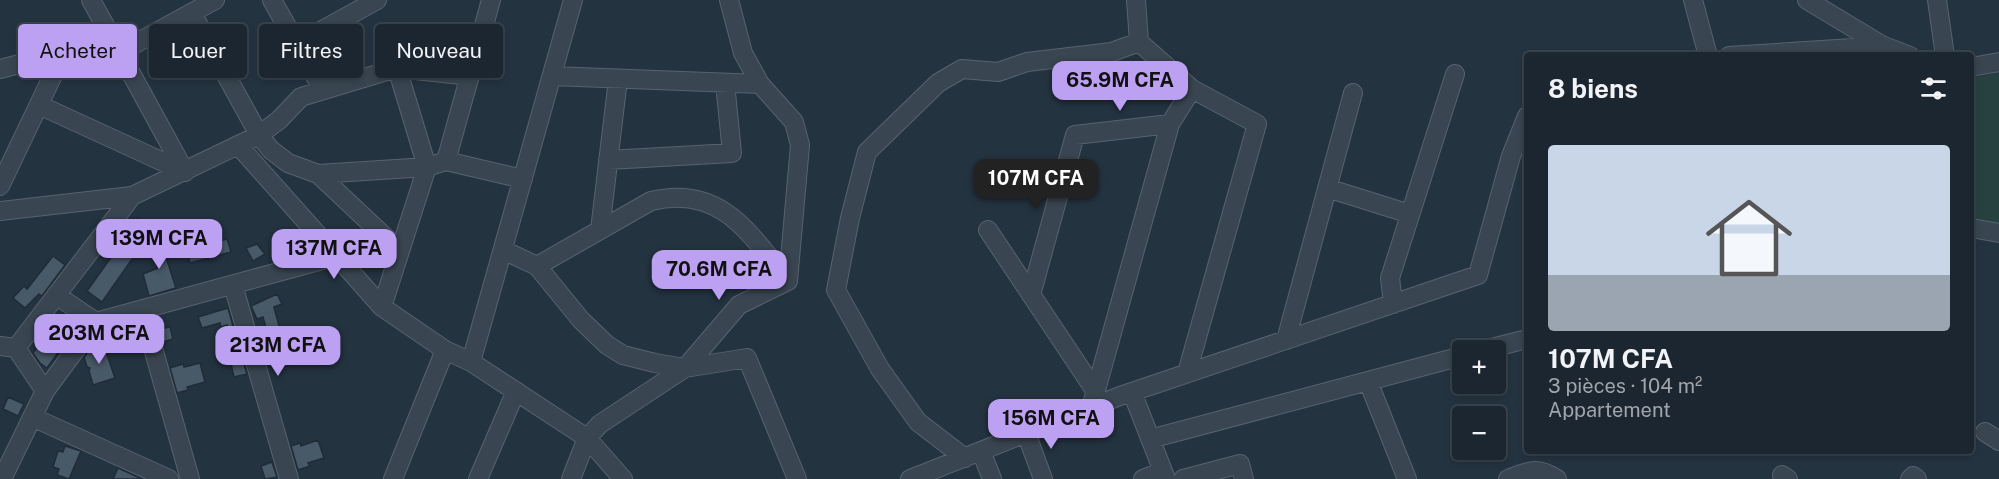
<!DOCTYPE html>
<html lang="fr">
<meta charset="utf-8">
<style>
:root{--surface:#1b2630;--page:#28323c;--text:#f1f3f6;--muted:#a0a5ab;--line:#39434c;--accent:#bca0f2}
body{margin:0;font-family:"Public Sans",sans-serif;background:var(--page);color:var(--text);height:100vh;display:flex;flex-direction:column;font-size:22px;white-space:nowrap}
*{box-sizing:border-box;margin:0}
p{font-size:20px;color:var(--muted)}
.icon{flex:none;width:33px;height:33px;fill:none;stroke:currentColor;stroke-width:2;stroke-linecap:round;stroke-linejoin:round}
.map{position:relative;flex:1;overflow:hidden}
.sheet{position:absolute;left:1524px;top:52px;width:450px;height:402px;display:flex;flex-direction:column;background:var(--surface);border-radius:6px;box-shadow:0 3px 9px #0003,0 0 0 2px var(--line)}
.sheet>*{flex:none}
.top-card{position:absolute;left:18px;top:24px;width:570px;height:54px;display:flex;gap:12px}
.tools{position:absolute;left:1452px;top:340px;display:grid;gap:12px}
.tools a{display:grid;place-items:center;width:54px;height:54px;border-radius:6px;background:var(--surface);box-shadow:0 3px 9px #0003,0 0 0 2px var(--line);font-size:30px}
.price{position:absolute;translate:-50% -51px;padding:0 14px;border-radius:12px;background:var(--accent);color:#111;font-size:20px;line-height:39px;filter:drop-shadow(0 2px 3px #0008)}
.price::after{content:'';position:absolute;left:50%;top:36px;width:18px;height:14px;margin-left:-9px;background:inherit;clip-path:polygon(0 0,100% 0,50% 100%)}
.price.active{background:#222;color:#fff}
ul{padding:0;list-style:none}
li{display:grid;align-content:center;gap:12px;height:318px;padding:0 24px}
li span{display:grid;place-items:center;height:186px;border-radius:6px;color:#555}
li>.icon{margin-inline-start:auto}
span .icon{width:108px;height:108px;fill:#fffc;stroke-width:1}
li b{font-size:26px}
h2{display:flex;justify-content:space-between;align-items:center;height:72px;padding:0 24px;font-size:26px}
.pill{padding:0 21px;border-radius:6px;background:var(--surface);box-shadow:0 3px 9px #0003,0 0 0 2px var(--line);font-size:21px;line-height:54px}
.pill.active{background:var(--accent);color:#111}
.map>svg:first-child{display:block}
.green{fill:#274141}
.building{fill:#485967;stroke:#202c37;stroke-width:1.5}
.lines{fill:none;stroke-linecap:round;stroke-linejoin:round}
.minor-casing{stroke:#57636e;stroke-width:20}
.minor{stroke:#394550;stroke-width:18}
</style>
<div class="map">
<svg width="1999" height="479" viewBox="0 0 1999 479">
<rect width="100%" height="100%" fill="#243340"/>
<path class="green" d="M1999 73V230L1971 235V78Z"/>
<path class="building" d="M138 218 153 229 102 302 87 291 112 256 110 255 118 244 120 245Z
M158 233 176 288 149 296 143 274 158 268 149 236Z
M227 239 231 252 190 263 188 253 212 246V243Z
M257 244 265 254 253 261 246 248Z
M53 256 65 265 42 296 39 294 25 308 13 298 24 286 27 289Z
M277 294 282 304 274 307 275 311 286 351 265 356 261 341 269 339 263 317 257 319 251 306Z
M228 308 233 326 228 328 227 325 221 327 220 323 202 328 198 317Z
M63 313 79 324 47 368 40 363 33 353Z
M170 327 173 339 163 342 159 329Z
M137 334 141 348 131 350 128 336Z
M103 343 115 378 93 385 89 371 90 368 87 367 84 357 91 348Z
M243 361 247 374 234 377 231 364Z
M200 363 205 382 187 387 188 390 177 393 170 368 183 364 184 367Z
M8 397 24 404 18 416 3 409Z
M318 440 324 458 308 463 310 466 298 470 291 446 300 443 301 446Z
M65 446 81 451 69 479 57 475 59 469 53 467 58 451 63 452Z
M272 462 277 477 265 479 261 466Z
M118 468 142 479H113Z"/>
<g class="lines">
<g class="minor-casing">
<path id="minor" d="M91 0 185 172
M272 0 323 90
M729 0 743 53 760 84 794 122 800 145 788 281
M1136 0 1139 42 1192 89 1257 124 1187 373
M1693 0 1708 56
M1807 0 1885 47
M1937 0 1945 56
M192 13 259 135 271 150 288 163 318 174 400 251
M297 44 377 0
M120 52 215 0
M1729 56 1884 46 1910 56
M1971 67 1999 62
M0 69 113 39
M552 76 760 84
M39 105 185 172
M238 145 382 307 445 350 471 362 587 438 623 479
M608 160 732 153 725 83
M446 161 491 0
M318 174 427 167 446 161 523 179
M0 186 64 52
M1327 188 1410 214
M0 211 132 196 259 135 279 120 301 97 397 68 470 76
M1971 228 1999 233
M600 230 618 79
M988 230 1096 392
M503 250 537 266 581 320 607 345 623 355 655 363 685 368 747 358 797 479
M537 266 651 201C721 184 750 234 788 281
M233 285 289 479
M56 295 96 322
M1031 295 1075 135 1170 124
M1393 304 1390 278 1455 74
M382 307 427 167 397 68
M142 309 190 479
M1286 340 1353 93
M0 346 16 348 45 391
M16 348 132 196
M1480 351 1527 339
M471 362 573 0
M1368 381 1407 479
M1132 392 1166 479
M1091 408 1170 124 1192 89
M32 417 169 479
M1985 432 1999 441
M1026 433 1043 479
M1150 439 1462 356
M981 451 992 479
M965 458 918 422 880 369 836 290 850 218 867 152 938 83 962 69 998 72 1027 62 1112 52 1139 42
M1782 475 1788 479
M2 479 45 391 96 322 337 256
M393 479 445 350
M478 479 516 391
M571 479 587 438 600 424 685 368 739 305 788 281
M910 479 1120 396 1478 275 1511 156 1527 116
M1143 479 1163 471
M1183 479 1240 464 1244 479
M1508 479C1529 471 1537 466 1557 479
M1910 479 1913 476 1917 479"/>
</g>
<use href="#minor" class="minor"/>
</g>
</svg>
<div class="tools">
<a>+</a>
<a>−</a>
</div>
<b class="price" style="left:1120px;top:112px">65.9M CFA</b>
<b class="price active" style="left:1036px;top:210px">107M CFA</b>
<b class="price" style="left:159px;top:270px">139M CFA</b>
<b class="price" style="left:334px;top:280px">137M CFA</b>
<b class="price" style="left:719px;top:301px">70.6M CFA</b>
<b class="price" style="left:99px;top:365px">203M CFA</b>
<b class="price" style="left:278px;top:377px">213M CFA</b>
<b class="price" style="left:1051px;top:450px">156M CFA</b>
<div class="top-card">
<a class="pill active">Acheter</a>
<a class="pill">Louer</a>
<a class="pill">Filtres</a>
<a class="pill">Nouveau</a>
</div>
<section class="sheet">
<h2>8 biens<svg class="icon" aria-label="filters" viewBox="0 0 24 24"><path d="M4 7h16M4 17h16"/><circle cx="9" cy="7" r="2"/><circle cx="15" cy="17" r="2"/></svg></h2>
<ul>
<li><span style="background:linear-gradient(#c9d6e8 70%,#9aa5b1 0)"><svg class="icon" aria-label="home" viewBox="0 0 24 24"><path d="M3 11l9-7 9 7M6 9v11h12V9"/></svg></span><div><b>107M CFA</b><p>3 pièces · 104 m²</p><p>Appartement</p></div></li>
</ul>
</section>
</div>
